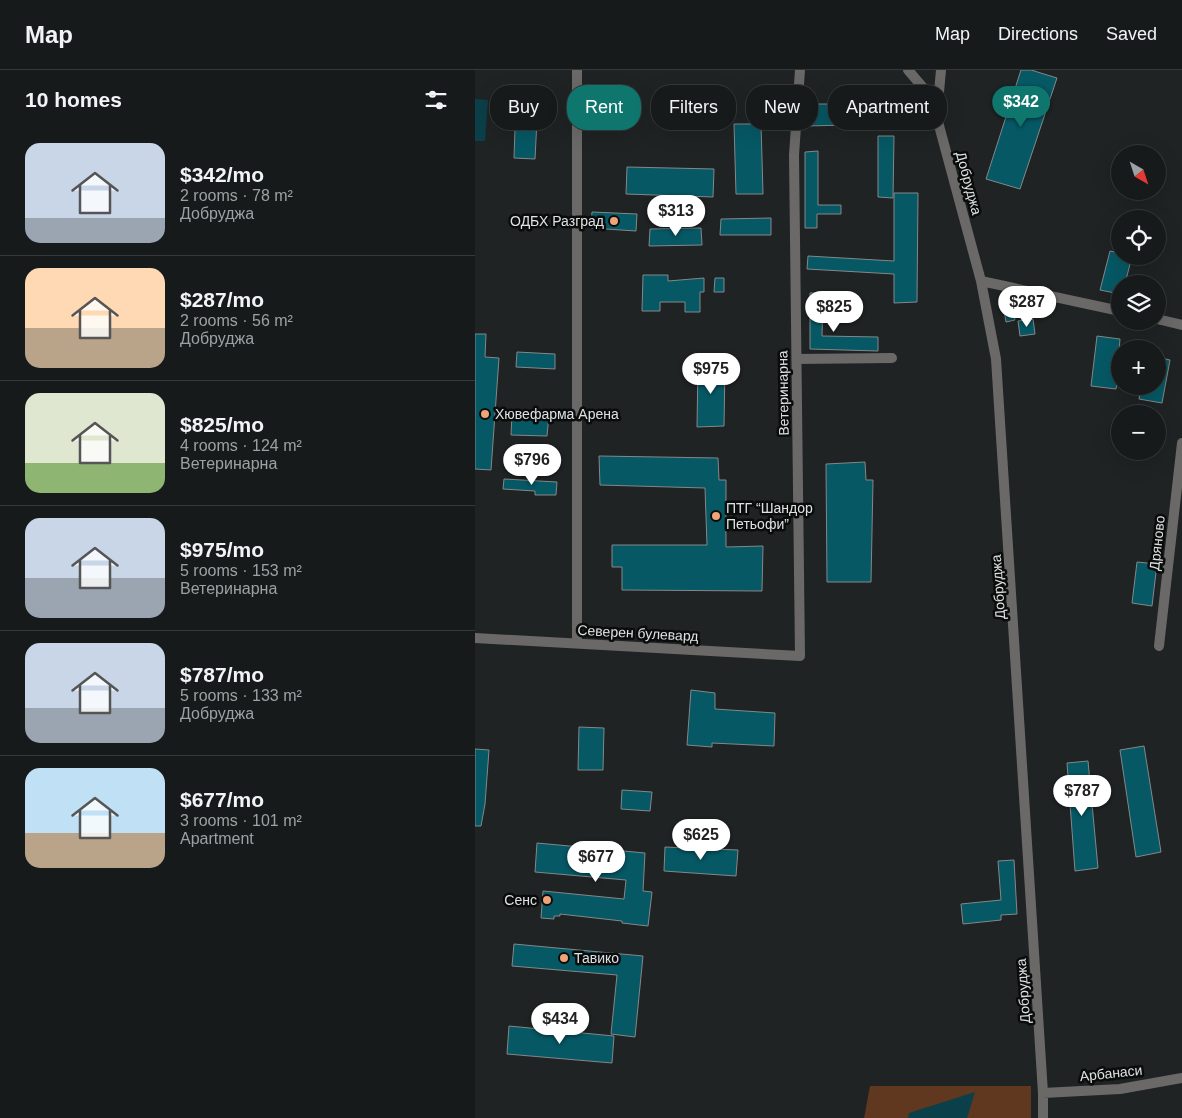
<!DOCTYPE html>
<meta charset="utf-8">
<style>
:root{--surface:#171a1b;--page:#242728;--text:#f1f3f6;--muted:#9ea1a3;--line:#36383a;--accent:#0f766e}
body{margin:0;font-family:Helvetica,sans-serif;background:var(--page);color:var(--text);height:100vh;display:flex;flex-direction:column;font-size:19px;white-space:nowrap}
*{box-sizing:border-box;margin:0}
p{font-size:16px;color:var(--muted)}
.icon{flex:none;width:28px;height:28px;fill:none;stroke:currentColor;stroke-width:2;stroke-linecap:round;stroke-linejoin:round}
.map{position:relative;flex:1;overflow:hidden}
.side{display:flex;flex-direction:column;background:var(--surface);width:475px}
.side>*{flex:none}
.banner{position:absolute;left:15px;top:15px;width:475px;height:45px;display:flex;gap:10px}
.needle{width:32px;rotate:141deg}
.buttons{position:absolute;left:636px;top:75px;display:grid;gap:10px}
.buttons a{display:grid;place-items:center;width:55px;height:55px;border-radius:50%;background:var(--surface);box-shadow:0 5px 20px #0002,0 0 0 1px var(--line);font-size:25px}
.price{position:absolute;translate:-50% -42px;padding:0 11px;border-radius:18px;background:#fff;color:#222;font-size:16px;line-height:32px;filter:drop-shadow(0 1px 2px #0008)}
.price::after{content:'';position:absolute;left:50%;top:30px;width:15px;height:11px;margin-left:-8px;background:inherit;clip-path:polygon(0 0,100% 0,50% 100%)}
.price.active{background:var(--accent);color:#fff}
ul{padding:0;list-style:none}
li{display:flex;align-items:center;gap:15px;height:125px;padding:0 25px}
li+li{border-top:1px solid var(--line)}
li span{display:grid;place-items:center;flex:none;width:140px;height:100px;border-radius:15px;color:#555}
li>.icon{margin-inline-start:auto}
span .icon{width:60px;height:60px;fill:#fffc;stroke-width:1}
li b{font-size:21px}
h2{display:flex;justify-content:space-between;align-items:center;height:60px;padding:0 25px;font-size:21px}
.pill{padding:0 18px;border-radius:20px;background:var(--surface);box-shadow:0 5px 20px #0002,0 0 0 1px var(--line);font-size:18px;line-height:45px}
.pill.active{background:var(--accent);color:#fff}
header{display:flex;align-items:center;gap:30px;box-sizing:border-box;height:70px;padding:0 25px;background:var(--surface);border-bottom:1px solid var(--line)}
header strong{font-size:24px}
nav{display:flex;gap:28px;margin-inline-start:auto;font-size:18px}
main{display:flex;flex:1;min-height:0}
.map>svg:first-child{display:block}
.green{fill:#60371f}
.water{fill:#0b3f49}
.building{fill:#065865;stroke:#838889}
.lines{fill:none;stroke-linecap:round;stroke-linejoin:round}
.minor{stroke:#6a6968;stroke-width:10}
.poi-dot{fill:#efa378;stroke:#0a0c0c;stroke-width:2}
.labels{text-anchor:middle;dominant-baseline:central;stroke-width:5;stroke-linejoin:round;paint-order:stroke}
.street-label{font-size:14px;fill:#dfe2e2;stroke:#0a0c0c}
.poi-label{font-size:14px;fill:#dfe2e2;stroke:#0a0c0c;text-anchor:start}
</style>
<header>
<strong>Map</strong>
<nav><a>Map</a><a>Directions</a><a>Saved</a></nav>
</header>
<main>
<section class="side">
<h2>10 homes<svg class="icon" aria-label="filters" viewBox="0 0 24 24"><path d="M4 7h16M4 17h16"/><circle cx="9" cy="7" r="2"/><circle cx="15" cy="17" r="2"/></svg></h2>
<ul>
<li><span style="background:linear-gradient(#c9d6e8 75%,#9aa5b1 0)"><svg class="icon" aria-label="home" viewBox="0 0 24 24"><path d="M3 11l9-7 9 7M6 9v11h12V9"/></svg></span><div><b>$342/mo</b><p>2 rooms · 78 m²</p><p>Добруджа</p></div></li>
<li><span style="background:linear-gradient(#ffd9b3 60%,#b9a48a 0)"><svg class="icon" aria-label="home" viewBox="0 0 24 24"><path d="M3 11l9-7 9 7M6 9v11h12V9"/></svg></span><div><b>$287/mo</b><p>2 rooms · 56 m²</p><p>Добруджа</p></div></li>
<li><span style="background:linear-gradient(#dfe7d0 70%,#8fb573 0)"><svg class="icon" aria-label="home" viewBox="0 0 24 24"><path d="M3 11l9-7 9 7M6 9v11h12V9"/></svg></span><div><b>$825/mo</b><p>4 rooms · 124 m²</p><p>Ветеринарна</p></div></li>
<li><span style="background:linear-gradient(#c9d6e8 60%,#9aa5b1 0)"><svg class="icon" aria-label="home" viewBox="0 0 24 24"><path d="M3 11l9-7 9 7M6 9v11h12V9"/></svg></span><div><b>$975/mo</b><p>5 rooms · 153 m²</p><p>Ветеринарна</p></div></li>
<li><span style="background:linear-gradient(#c9d6e8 65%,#9aa5b1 0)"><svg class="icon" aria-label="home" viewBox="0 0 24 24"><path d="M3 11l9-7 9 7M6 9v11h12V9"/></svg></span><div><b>$787/mo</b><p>5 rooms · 133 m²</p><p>Добруджа</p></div></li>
<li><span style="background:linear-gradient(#bfe0f5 65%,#b9a48a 0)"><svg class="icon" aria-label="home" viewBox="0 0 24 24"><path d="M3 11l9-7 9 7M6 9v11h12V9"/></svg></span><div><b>$677/mo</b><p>3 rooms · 101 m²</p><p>Apartment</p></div></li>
</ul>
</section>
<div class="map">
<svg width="707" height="1048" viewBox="0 0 707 1048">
<rect width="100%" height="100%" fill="#1f2324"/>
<path class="green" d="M395 1016H556V1048H389Z"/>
<path class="water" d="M0 29 13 30 10 71H0Z
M500 1022 492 1048H433L434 1043Z"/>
<path class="building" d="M546 0H556L582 8 545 119 511 109Z
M41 29 63 31 60 89 39 88Z
M329 34H375V55L330 56Z
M259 54H286L288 124H261Z
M403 66H419L418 128 403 127Z
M343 81V135H366V144H342V158H330V82Z
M152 97 239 99 238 127 151 124Z
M419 123H443L442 232 419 233V204L332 199 333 186 419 191Z
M117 142 162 144 161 161 116 158Z
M296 148V165H245L246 149Z
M226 158 227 175 174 176 175 159Z
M635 181 645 183V186H657L650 214H645V224L625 220Z
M168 205H193V211L229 208V222H225V242H210V232H185V241H167Z
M240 208H249V222H239Z
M335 223H348L347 266 403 267V281L335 279Z
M537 234 540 250 531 252 528 235Z
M558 249 560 264 545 266 543 251Z
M0 264H11L10 287 24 288 16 400 0 399Z
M622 266 645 269 644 281 645 295 641 319 616 316Z
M42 282 80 284V299L41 297Z
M682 287 695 290 687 333 664 329 666 316H682Z
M223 294H250L249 356 222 357Z
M37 344 74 345 72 366 36 365Z
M124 386 243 388 244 410H251V477L288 476 287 521 147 520V497H137V475H232L230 418 125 415Z
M390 392 391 410H398L396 512H352L351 394Z
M29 409 82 412 81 425H60V421L28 419Z
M662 492 682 494 677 536 657 533Z
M216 620 240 623V639L300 643 299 676 237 673V677L212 675Z
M104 657 129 658 128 700H103Z
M669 676 686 782 661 787 645 680Z
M0 679 14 680 10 734 6 756H0Z
M613 691 623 798 600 801 592 693Z
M147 720 177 722 175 741 146 739Z
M62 773 170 783 168 821 177 822 173 856 147 853V851L85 844V846H79V849L66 848 68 821 149 829 151 810 60 802Z
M190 777 263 780 261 806 189 801Z
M539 790 542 844 526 845V850L488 854 486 834 526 830 523 791Z
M39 874 168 886 160 967 136 964 142 905 37 896Z
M34 956 139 966 137 993 32 984Z"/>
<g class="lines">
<path class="minor" d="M102 0V573
M433 0 451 21 459 37 506 211 521 289 568 1023V1048
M462 44 466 0
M506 211 645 241
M682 249 707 255
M322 289 417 288
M0 568 325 586 319 85 325 0
M684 576 707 373
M568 1023 645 1019 707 1008"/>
</g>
<g class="poi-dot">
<circle cx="139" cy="151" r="5"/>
<circle cx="10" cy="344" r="5"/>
<circle cx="241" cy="446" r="5"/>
<circle cx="72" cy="830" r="5"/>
<circle cx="89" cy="888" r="5"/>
</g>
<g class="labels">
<g class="street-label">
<text transform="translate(494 113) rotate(75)">Добруджа</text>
<text transform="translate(308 323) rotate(-91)">Ветеринарна</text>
<text transform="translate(682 473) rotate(-84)">Дряново</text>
<text transform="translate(523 517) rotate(-94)">Добруджа</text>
<text transform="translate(163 563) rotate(3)">Северен булевард</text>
<text transform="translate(548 921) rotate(-94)">Добруджа</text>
<text transform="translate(636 1003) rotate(-6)">Арбанаси</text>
</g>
<g class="poi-label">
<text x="129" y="151" text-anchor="end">ОДБХ Разград</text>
<text x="20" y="344">Хювефарма Арена</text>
<text x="251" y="438">ПТГ “Шандор<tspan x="251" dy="16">Петьофи”</tspan></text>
<text x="62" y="830" text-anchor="end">Сенс</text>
<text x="99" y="888">Тавико</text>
</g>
</g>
</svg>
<div class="buttons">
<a><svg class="needle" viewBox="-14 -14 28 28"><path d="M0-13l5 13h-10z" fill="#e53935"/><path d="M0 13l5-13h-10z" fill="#9ea1a3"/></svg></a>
<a><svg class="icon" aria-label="locate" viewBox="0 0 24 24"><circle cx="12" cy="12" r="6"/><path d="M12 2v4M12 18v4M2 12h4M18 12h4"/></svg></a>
<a><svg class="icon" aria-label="layers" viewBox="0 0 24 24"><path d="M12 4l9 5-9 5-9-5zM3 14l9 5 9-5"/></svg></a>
<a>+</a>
<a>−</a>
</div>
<b class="price active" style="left:546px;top:58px">$342</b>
<b class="price" style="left:201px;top:167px">$313</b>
<b class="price" style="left:552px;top:258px">$287</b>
<b class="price" style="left:359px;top:263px">$825</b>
<b class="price" style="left:236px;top:325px">$975</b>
<b class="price" style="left:57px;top:416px">$796</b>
<b class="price" style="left:607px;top:747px">$787</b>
<b class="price" style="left:226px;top:791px">$625</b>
<b class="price" style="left:121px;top:813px">$677</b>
<b class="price" style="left:85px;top:975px">$434</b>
<div class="banner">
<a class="pill">Buy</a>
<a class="pill active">Rent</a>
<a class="pill">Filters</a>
<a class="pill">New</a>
<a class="pill">Apartment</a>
</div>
</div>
</main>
